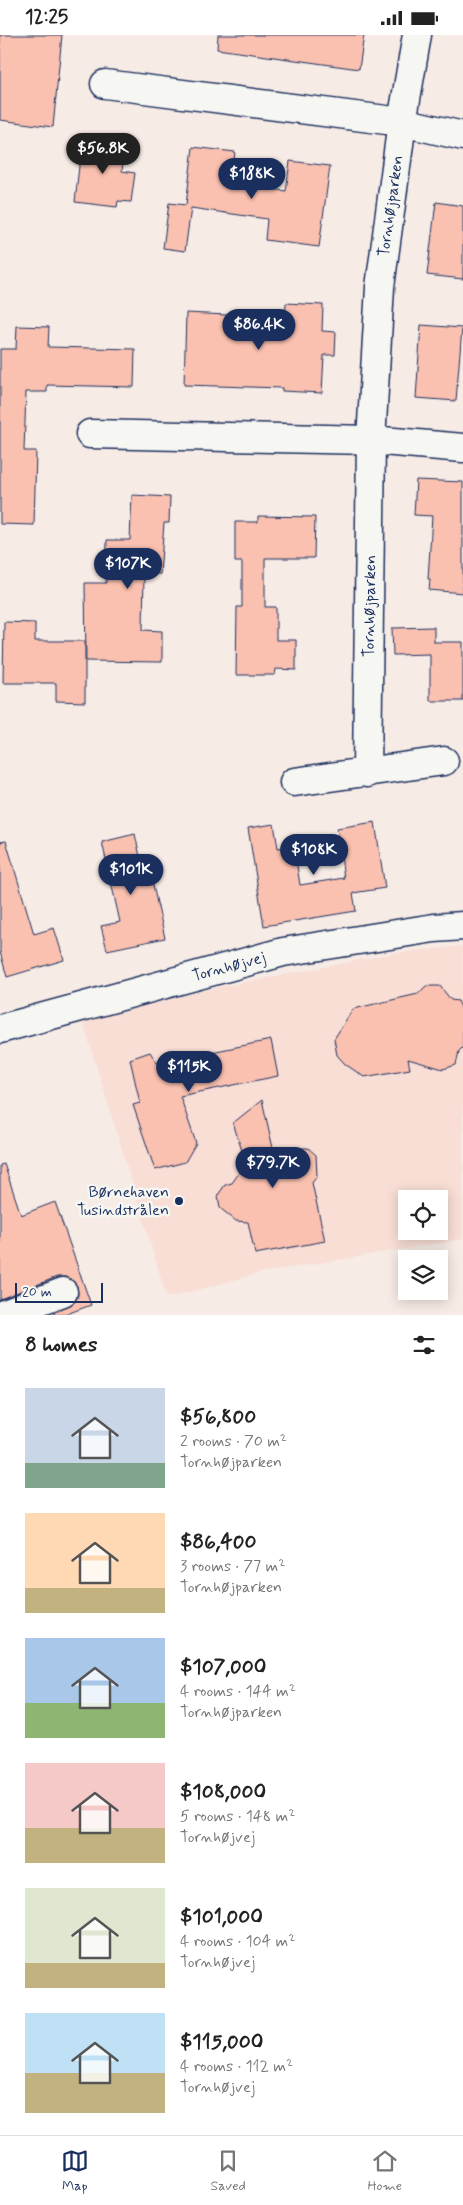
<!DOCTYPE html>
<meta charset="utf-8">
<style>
:root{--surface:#fff;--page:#f2f2f2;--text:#222;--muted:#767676;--line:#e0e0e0;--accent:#1b2f5e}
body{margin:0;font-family:Mynerve,sans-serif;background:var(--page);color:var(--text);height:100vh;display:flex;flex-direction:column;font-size:19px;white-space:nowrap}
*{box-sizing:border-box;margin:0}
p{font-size:16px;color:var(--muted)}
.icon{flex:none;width:28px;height:28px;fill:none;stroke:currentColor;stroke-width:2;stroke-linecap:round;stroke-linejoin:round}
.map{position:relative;height:1280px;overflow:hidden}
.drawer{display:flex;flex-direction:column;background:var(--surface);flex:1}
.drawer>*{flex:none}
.controls{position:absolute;left:398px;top:1155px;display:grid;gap:10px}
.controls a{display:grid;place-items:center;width:50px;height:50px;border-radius:0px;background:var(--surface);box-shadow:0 2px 12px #0003;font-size:25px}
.scale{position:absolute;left:15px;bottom:12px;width:88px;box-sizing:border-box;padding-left:5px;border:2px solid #1b2f5e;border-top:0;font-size:14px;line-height:18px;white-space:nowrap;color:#1b2f5e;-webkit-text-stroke:4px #f6f6f2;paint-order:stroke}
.price{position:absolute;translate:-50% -42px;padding:0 11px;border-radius:18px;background:var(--accent);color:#fff;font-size:16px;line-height:32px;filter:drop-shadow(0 1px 2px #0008)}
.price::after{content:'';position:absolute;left:50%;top:30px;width:15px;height:11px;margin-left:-8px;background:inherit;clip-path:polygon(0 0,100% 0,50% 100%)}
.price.selected{background:#222;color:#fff}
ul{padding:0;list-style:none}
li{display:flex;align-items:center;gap:15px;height:125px;padding:0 25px}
li span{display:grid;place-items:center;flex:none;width:140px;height:100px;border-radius:0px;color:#555}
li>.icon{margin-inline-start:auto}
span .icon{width:60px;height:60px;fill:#fffc;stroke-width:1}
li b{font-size:21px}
h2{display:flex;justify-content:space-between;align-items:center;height:60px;padding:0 25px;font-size:21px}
.status{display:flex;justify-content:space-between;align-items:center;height:35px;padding:0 25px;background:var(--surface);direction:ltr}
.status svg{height:14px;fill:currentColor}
.tabs{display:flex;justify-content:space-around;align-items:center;height:70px;border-top:1px solid var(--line);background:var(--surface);font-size:14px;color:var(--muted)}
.tabs a{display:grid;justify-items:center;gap:2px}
.tabs .selected{color:var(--accent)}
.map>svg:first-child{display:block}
.built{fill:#f8ded5;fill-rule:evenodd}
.building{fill:#fac1b0;stroke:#1b2f5e}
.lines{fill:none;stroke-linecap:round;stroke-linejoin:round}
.minor-casing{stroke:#1b2f5e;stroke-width:31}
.minor{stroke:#f6f6f2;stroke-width:28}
.poi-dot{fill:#1b2f5e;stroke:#f6f6f2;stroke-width:2}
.labels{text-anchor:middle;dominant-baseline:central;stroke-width:5;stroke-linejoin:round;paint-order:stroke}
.street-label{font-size:16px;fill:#1b2f5e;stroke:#f6f6f2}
.poi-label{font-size:16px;fill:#1b2f5e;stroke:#f6f6f2;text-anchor:end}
</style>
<div class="status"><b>12:25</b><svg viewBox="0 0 49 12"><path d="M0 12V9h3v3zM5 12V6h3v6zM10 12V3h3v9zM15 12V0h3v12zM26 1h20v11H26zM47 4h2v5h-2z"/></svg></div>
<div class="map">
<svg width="463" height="1280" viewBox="0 0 463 1280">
<rect width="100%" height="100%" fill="#f7ebe5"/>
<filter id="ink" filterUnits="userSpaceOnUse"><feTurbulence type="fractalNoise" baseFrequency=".02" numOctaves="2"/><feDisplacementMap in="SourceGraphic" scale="10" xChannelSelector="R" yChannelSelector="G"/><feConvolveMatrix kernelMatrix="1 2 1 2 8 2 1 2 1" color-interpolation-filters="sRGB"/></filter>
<g filter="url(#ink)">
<path class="built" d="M463 911V1204L260 1238 167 1263 83 987 205 955 395 918ZM406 1164H439V1196H406Z"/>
<path class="building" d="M0 0H62L53 92 0 85Z
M218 0H364L359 34 217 14Z
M82 104 125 109 122 136 135 138 131 167 118 166 117 172 75 167Z
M193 112 235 117 231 149 286 156 290 126 330 131 319 212 265 205 267 184 191 173 185 216 163 213 169 168 186 170Z
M436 167 463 171V244L427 240Z
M286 268 323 270 322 296 336 297 335 320H324L322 358 282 356V353L184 350 186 278 227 280V284L285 286Z
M421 290 462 293 456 366 416 363Z
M17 291 49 292 48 312 135 314 134 352 47 350V357H26L24 416H36L34 490 0 489V314H16Z
M416 445 463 447V558L429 555 430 544H428L432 481 414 480Z
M132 460 170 462 169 488H164L160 539H144L143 595 162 596V627L86 626 85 548H106L107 505H130Z
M258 481 315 482 314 523H265V572H276V605H296V635L276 634 275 640H236L237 572H242V527H235V487H258Z
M4 587 35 588V606H85V667L56 666V648H3Z
M434 592V607H463V666H430V619L393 620 392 593Z
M375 787 385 853 353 858 356 876 264 891 248 793 274 789 278 813 294 811 300 850 344 843 337 793Z
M135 799 141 826 147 824 165 903 107 915 101 891 120 887 102 807Z
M6 806 34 899 54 893 64 925 7 942 0 917V807Z
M426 951H440L451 965 458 966 463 977V1012L459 1016 456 1030 443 1034 408 1024 410 1034 364 1042 345 1029 337 1020 334 1004 353 974 418 959Z
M271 1005 278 1041 180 1061 196 1108 185 1127 155 1135 133 1070 140 1068 130 1024 150 1017 157 1028Z
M262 1065 273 1113H308L316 1120 317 1141 312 1148 325 1206 255 1219 248 1187 236 1186 220 1173 218 1160 225 1150 232 1148 246 1128 233 1088Z
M4 1129 21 1180 55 1167 91 1270 64 1280H55L54 1277 75 1267 78 1260 77 1251 72 1245 65 1242H57L0 1264V1130Z"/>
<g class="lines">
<g class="minor-casing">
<path id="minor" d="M105 49 402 87 463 101
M90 399 371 405 463 413
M367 738 371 405 380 252 402 87 417 0
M294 747 444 726
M0 994 283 917 434 893 463 891
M2 1280 63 1257"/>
</g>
<use href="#minor" class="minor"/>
</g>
</g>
<circle class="poi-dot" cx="179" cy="1166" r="5"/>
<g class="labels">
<g class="street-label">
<text transform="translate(391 171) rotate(-82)">Tornhøjparken</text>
<text transform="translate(370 571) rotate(-89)">Tornhøjparken</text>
<text transform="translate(229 932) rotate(-15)">Tornhøjvej</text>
</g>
<g class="poi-label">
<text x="169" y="1157">Børnehaven<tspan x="169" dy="18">Tusindstrålen</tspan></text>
</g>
</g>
</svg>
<div class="controls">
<a><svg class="icon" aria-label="locate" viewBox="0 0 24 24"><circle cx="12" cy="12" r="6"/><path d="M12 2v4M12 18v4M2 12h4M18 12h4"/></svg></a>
<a><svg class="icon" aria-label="layers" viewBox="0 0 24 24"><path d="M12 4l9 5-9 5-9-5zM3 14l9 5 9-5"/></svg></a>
</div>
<div class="scale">20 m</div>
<b class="price selected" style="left:103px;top:140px">$56.8K</b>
<b class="price" style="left:252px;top:165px">$188K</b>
<b class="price" style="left:259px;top:316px">$86.4K</b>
<b class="price" style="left:128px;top:555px">$107K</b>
<b class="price" style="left:314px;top:841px">$108K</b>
<b class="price" style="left:131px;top:861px">$101K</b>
<b class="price" style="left:189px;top:1058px">$115K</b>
<b class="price" style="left:273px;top:1154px">$79.7K</b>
</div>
<section class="drawer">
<h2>8 homes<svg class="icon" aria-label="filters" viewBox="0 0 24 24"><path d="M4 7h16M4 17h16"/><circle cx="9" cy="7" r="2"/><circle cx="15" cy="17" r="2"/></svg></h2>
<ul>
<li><span style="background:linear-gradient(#c9d6e8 75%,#7fa58c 0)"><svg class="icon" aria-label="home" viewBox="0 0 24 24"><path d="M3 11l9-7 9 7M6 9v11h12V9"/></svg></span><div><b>$56,800</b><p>2 rooms · 70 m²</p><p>Tornhøjparken</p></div></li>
<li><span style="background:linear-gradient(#ffd9b3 75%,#c2b280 0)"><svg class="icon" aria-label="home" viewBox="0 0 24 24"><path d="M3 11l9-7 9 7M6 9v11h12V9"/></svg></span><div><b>$86,400</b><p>3 rooms · 77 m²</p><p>Tornhøjparken</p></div></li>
<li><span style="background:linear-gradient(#a9c7e8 65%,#8fb573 0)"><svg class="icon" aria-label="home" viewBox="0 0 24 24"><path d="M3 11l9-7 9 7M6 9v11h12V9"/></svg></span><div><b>$107,000</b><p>4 rooms · 144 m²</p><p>Tornhøjparken</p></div></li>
<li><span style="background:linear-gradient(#f6c9c9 65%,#c2b280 0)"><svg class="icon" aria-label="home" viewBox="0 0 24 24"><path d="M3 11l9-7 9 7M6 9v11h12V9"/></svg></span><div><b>$108,000</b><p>5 rooms · 148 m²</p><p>Tornhøjvej</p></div></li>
<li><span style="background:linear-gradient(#dfe7d0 75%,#c2b280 0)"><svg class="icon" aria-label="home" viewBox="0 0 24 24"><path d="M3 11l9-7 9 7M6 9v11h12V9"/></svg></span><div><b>$101,000</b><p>4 rooms · 104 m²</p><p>Tornhøjvej</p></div></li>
<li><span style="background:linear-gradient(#bfe0f5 60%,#c2b280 0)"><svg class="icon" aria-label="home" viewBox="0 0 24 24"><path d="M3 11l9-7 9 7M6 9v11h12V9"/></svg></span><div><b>$115,000</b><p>4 rooms · 112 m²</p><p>Tornhøjvej</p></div></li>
</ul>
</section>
<nav class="tabs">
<a class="selected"><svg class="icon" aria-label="map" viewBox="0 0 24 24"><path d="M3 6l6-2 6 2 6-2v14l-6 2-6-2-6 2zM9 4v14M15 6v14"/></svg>Map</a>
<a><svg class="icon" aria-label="saved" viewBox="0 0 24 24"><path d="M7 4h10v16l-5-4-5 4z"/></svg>Saved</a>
<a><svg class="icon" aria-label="home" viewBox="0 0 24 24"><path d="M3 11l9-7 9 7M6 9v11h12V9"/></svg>Home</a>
</nav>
